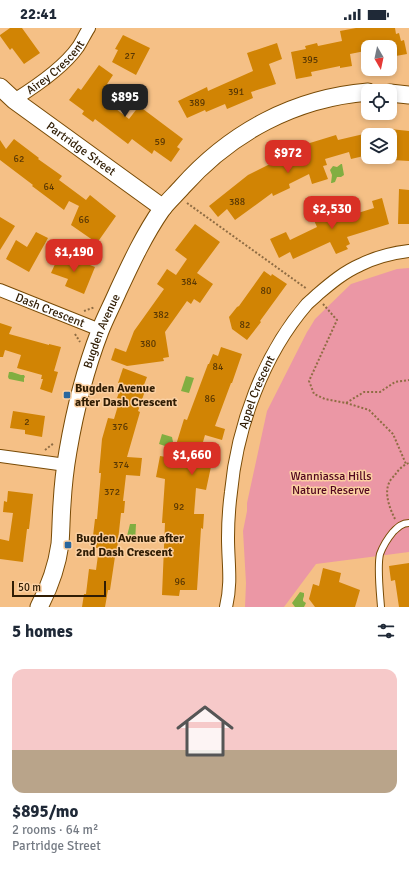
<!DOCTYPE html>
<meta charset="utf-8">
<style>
:root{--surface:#fff;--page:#f6f6f7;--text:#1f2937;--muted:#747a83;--accent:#d93025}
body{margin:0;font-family:Signika,sans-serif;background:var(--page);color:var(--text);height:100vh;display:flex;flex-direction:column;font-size:15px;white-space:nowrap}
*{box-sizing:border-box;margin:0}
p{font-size:13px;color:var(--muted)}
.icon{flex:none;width:22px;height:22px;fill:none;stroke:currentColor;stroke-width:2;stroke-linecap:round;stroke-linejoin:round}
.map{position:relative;height:579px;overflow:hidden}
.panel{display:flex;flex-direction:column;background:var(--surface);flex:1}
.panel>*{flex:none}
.needle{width:26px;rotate:171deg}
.fabs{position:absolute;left:361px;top:12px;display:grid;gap:8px}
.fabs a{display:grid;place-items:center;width:36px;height:36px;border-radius:8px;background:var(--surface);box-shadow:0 2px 6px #0003;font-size:20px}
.scale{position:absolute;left:12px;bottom:10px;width:94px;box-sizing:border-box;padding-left:4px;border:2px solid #301d04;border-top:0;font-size:11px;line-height:14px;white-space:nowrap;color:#301d04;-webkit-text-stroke:3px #fbd0a2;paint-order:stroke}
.price{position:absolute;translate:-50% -34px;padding:0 9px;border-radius:8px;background:var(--accent);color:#fff;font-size:13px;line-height:26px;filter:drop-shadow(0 1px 2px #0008)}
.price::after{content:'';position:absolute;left:50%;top:24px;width:12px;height:9px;margin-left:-6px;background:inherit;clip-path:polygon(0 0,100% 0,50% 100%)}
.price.active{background:#222;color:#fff}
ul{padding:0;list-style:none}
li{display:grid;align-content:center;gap:8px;height:212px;padding:0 12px}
li span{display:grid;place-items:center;height:124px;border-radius:12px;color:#555}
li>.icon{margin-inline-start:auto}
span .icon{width:72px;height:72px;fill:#fffc;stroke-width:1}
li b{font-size:17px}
h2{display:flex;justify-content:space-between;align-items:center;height:48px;padding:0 12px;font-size:17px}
.status{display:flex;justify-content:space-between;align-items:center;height:28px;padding:0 20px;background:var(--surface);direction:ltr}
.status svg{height:11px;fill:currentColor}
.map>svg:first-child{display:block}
.green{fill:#eb97a5}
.water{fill:#81ae41}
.building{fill:#d18404}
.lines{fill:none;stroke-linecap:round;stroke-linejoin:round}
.lane-casing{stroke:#784a05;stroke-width:8}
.street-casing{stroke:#784a05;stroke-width:14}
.secondary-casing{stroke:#784a05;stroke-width:19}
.path{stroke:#8f6c43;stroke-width:2;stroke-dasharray:2 2;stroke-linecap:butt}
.lane{stroke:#fff;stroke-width:6}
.street{stroke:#fff;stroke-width:12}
.secondary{stroke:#fff;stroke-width:17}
.poi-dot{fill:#2a679e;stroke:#fbd0a2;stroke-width:1.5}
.labels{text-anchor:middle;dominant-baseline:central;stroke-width:3;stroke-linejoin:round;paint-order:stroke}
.number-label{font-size:10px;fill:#583704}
.street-label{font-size:12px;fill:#301d04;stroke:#fbd0a2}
.poi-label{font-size:12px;font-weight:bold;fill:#301d04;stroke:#fbd0a2;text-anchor:start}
.park-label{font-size:12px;fill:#51061f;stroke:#fbd0a2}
</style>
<div class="status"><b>22:41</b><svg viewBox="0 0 49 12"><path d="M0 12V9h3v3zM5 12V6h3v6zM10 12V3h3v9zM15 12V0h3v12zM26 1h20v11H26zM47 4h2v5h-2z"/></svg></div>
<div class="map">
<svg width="409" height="579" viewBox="0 0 409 579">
<rect width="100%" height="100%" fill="#f5c086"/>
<path class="green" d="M409 240V524L316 536 284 579H245L246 555 243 503 247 483V475L267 383 307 304 309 301 315 291 351 256 397 241Z"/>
<path class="water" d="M341 136H342L344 147 341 149H337L335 154 332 155H331L332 147 330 142 333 138 337 139Z
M9 344H12L21 347H24L25 349 24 350V354L9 351 8 349Z
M186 348 194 350 189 365 181 363Z
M162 406 172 409 173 414 175 416 174 421 159 416Z
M130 496H136L135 515 128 514 126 509 127 508Z
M300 564 304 565V568L303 571V573L306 575 304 579H295L292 575Z"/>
<path class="building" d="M10 0H22L40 25 24 36 12 20 10 22 0 8V7Z
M356 0H395L396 6 399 5 401 13 404 12 407 26 390 29V19H364L365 23 350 26 352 38 340 40V38L311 44 312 48 296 51 291 24 306 21 305 18 317 15 318 18 342 13 340 3Z
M123 7 150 20 136 47 112 34 118 22 115 21Z
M277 15 282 31 269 36 276 56 251 64 253 70 227 81 225 76 206 84 205 82 187 90 178 73 207 59 208 63 253 43 247 25Z
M99 37 113 47 107 56 115 62 107 74 129 91 139 78 183 111 177 119 180 121 171 134 154 122 152 126 132 111 128 116 95 91 93 94 82 86 84 83 69 72 78 60 81 62Z
M390 101 409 103V133L392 132 394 115 390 114Z
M368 105V127L351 131 349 124 325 131 327 137 323 138 328 151 312 156 309 146 289 156 290 160 273 168 272 165 235 192 227 181 218 189 209 178 248 147 284 129 288 138 304 130 300 118 336 107 338 112Z
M14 111 39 130 38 131 62 148 59 152 86 172 90 167 116 188 97 215 71 197 79 178 69 173 64 182 32 158 33 157 0 132V112L6 121Z
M399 161 409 162V196H398Z
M382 170 389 196 347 209 350 216 346 218 348 221 336 226 330 214 293 231 290 224 279 230 270 211 286 204 290 212 317 199 312 188 339 176 345 189 374 180 372 173Z
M0 189 15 198 0 222Z
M195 196 220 214 197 245 213 256 200 275 194 271 191 276 187 273 165 304 169 329 163 330 164 333 127 338 111 332 115 320 126 324 134 303 164 261 157 256 167 241 176 247 187 231 175 222Z
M36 204 48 210 29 244 6 231 16 212 27 219Z
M60 225 95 239 84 266 65 258 68 251 51 245Z
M264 243 271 248 272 246 287 256 260 293 261 294 247 312 232 301 229 289 237 279 239 278Z
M0 295 12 299 9 306 49 317V316L61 319 54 343 58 344 52 365 40 361 43 351H41L42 347 17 340 21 327 5 322 3 329H0Z
M221 319 242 326 232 355H231L215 398 225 401 222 412 205 407 198 431 212 434 206 462 196 460 194 486H204L203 501 201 500 197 562H180L179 568 162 567 165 495H162L165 451 156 449 160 428 172 430 184 391 187 392 208 336H209L213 326 218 328Z
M123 340 147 349 142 362 145 363 138 383 140 384 127 429 142 430 140 448 126 447 123 473H125L124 485H121L117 522H116L110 562H108L105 579H82L84 566H86L89 541 96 542 99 520H96L97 508H93L95 491H97L101 445H99L102 411 108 390 114 391 120 371 117 370 122 356 118 355Z
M13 383 45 388 42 409 25 406V402L10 400Z
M8 463 33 466 29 501H27L23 534 0 531V511L9 513 13 485 3 484 4 473 7 474Z
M409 535V579H399L395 552 391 553 389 538Z
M323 540 341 545 339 554 360 562 355 579H315L309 571 313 556 319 558Z"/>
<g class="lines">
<g class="lane-casing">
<path id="lane" d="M381 579C380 565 377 539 380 526 383 518 388 510 393 504 398 499 402 495 409 495"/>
</g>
<g class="street-casing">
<g id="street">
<path id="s1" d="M14 72C35 59 64 39 78 19 82 13 85 6 89 0"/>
<path id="s2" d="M0 262 100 302"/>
<path d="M0 428 66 437"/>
<path id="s3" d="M226 579C232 554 228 535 228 510 228 495 229 479 231 464 237 399 263 327 307 276 310 273 314 270 318 266 331 255 344 244 360 237 376 229 392 225 409 223"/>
</g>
</g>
<g class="secondary-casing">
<g id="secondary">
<path id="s4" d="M0 59 14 72 163 180"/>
<path d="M390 65 409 67"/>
<path id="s5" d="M39 579C49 560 57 538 60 516 61 503 61 489 62 476 63 458 65 440 68 423 75 382 85 342 100 303 105 290 112 277 118 263 131 235 144 207 162 181 168 173 176 166 182 159 231 104 295 70 368 64"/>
</g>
</g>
<path class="path" d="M187 175 307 261
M323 276 337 292 309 353 314 366 325 371 346 375 364 364H380L395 354 409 352
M84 283 95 279
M75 306 80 314
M346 375 369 382 393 406 406 436
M45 422 54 415
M395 491C390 481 384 466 389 455 390 452 393 449 395 447 398 442 403 437 409 435"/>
<use href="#lane" class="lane"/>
<use href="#street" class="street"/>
<use href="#secondary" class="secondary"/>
</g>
<g class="poi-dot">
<rect x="63" y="363" width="8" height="8" rx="2"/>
<rect x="64" y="513" width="8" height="8" rx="2"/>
</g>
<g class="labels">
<g class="number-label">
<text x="130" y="28">27</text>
<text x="310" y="32">395</text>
<text x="236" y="64">391</text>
<text x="197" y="75">389</text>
<text x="160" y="114">59</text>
<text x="19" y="131">62</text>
<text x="49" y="159">64</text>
<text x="237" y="174">388</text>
<text x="84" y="192">66</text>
<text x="189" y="254">384</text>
<text x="266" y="263">80</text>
<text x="161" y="287">382</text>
<text x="245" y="297">82</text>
<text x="148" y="316">380</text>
<text x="218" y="339">84</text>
<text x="210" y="371">86</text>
<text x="27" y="394">2</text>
<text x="120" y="399">376</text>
<text x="121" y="437">374</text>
<text x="112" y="464">372</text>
<text x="179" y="479">92</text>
<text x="180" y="554">96</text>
</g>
<g class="street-label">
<text stroke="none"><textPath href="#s1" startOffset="53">Airey Crescent</textPath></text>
<text stroke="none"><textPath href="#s4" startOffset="102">Partridge Street</textPath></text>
<text stroke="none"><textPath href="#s2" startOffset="54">Dash Crescent</textPath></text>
<text stroke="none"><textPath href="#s5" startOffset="285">Bugden Avenue</textPath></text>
<text stroke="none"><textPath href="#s3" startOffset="219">Appel Crescent</textPath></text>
</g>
<g class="poi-label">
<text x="75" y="360">Bugden Avenue<tspan x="75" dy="14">after Dash Crescent</tspan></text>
<text x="76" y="510">Bugden Avenue after<tspan x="76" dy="14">2nd Dash Crescent</tspan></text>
</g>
<g class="park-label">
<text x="331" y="448">Wanniassa Hills<tspan x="331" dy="14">Nature Reserve</tspan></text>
</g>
</g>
</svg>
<div class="fabs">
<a><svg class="needle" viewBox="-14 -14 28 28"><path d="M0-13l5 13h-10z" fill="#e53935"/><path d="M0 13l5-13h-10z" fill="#747a83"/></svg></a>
<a><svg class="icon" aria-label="locate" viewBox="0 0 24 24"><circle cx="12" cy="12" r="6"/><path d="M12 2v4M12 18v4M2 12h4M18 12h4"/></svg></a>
<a><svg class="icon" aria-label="layers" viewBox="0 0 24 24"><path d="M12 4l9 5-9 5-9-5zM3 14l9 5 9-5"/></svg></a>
</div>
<div class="scale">50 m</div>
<b class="price active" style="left:125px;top:90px">$895</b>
<b class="price" style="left:288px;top:146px">$972</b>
<b class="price" style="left:332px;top:202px">$2,530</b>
<b class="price" style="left:74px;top:245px">$1,190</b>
<b class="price" style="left:192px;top:448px">$1,660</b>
</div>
<section class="panel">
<h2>5 homes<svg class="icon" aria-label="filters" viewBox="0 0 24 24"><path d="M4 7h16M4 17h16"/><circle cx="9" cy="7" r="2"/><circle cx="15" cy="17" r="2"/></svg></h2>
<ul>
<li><span style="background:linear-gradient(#f6c9c9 65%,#b9a48a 0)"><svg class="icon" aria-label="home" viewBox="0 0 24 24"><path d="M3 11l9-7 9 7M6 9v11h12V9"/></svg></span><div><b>$895/mo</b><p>2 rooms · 64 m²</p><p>Partridge Street</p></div></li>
</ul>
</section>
